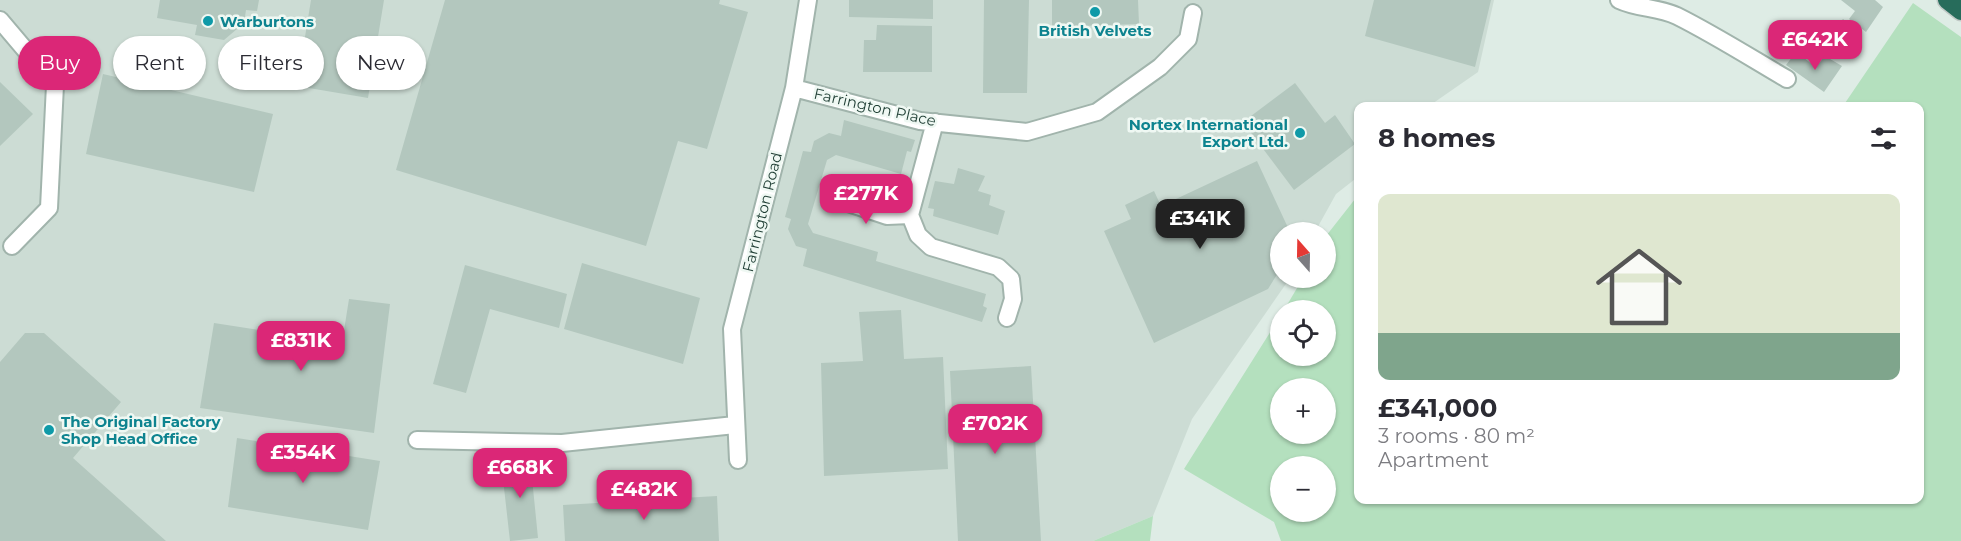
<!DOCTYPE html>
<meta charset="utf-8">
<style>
:root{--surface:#fff;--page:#f7f7f7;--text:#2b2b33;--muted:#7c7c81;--line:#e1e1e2;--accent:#db2777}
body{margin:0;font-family:Montserrat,sans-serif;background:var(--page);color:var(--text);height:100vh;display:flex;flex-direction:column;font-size:22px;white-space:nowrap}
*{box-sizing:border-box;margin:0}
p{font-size:20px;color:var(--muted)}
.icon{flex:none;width:33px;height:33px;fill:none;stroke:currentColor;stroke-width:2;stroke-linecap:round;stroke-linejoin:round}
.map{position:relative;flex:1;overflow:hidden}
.sheet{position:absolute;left:1354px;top:102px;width:570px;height:402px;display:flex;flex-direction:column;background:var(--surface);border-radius:12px;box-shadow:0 2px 4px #0004}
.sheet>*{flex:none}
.guide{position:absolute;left:18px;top:36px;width:570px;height:54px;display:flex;gap:12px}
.needle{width:39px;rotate:340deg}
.fabs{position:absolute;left:1270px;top:222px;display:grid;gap:12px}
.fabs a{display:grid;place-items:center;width:66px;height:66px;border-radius:50%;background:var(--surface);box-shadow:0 2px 4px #0004;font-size:30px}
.price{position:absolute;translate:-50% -51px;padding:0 14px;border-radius:12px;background:var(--accent);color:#fff;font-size:20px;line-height:39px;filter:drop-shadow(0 2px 3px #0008)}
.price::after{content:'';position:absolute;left:50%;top:36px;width:18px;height:14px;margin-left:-9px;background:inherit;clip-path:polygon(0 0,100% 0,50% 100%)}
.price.current{background:#222;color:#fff}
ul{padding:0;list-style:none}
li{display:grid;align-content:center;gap:12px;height:318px;padding:0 24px}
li+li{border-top:2px solid var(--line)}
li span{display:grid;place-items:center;height:186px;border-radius:12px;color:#555}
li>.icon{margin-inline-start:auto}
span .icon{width:108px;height:108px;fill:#fffc;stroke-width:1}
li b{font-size:26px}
h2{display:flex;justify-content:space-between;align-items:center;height:72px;padding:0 24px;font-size:26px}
.chip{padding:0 21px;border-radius:27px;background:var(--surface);box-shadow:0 2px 4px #0004;font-size:21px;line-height:54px}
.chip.current{background:var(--accent);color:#fff}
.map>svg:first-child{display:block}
.built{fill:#ccdcd4}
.green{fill:#b4e0be;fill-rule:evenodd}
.building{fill:#b3c7be}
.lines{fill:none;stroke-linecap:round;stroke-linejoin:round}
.street-casing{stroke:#a1b4ac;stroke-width:20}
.highway-casing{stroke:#c0c9c6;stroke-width:21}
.street{stroke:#fff;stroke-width:16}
.highway{stroke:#276c5b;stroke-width:18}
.culture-dot{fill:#0f9aa8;stroke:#eff8f3;stroke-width:2}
.labels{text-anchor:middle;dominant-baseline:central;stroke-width:5;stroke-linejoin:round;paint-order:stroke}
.culture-label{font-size:15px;font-weight:bold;fill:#0d838f;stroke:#eff8f3;text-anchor:start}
.street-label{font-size:15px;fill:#1e3d33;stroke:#eff8f3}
</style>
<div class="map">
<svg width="1961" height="541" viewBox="0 0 1961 541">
<rect width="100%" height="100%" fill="#deece5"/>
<path class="built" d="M0 0H1494L1478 72 1429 106H1359V176L1336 194 1315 232H1281V278H1290L1192 419 1153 516 1093 541H0Z"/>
<path class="green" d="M1913 3 1961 37V541H1281L1274 522 1184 469 1281 315V356H1326V310H1284L1303 278H1326V236L1359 194V500H1920V106H1843ZM1326 388V434H1281V388ZM1281 466H1326V512H1281Z
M1153 516 1150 541H1093Z"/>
<path class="building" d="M160 0H259L257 11 246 10 244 23 224 40 195 35 197 25 157 18Z
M311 0H384L368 98 297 86Z
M445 0H720L719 4 748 12 707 149 678 141 646 246 396 170Z
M849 0H933V19L849 17Z
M984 0H1029L1027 93H983Z
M1052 0H1138L1139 24 1052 27Z
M1374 0H1491L1475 67 1365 36Z
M1841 0H1875L1883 7 1866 32 1849 19 1855 11Z
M1843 19 1853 27 1845 38 1834 29Z
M877 25 932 26V72H863L864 40H876Z
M1832 32 1843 41 1833 53 1823 45Z
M1796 52 1816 67 1825 56 1842 66 1824 92 1786 65Z
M103 74 273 114 254 192 86 154Z
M0 82 33 114 0 146Z
M1295 83 1325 123 1335 115 1355 144 1294 190 1243 122Z
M844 120 915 140 911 152 907 151 901 174 836 155 827 160 808 224 813 233 878 252 876 261 986 294 983 306 987 308 982 322 803 266 807 249 796 246 788 229 791 219 785 217 803 151 811 152 814 141 829 133 841 136Z
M1257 161 1290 232H1281V268L1268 289 1154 343 1104 231 1131 219 1125 205 1154 191 1161 206Z
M958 168 985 176 978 191 991 195 989 205 1005 211 998 235 933 216 934 209 928 208 935 181 954 184Z
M582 263 700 298 683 364 564 329Z
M465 265 567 294 559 328 490 309 466 393 433 384Z
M349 299 390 304 374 433 200 408 214 323 342 343Z
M901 310 904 359 943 357 948 469 824 476 821 363 863 361 859 312Z
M25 333H44L121 402 73 458 166 541H0V362Z
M1031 366 1041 541H958L950 371Z
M237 438 380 461 368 530 228 507Z
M530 458 538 538 510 541 501 461Z
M717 496 719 541H565L563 505Z"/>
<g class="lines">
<g class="street-casing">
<path id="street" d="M1619 0C1638 9 1658 7 1677 16 1715 35 1751 58 1787 79
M0 20 55 85 49 208 12 246
M794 88 920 121 1027 132 1097 112 1160 67 1188 39 1193 13
M935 122 910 215 918 235 931 247 998 267 1011 279 1013 299 1007 318
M845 202 887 216 910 215
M417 440 562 443 735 425
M738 460 732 329 794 88 808 0"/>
</g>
<g class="highway-casing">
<path id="highway" d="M1947 0 1961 11"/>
</g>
<use href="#street" class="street"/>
<use href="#highway" class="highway"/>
</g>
<g class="culture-dot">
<circle cx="1095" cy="12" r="6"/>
<circle cx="208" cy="21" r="6"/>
<circle cx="1300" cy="133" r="6"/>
<circle cx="49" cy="430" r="6"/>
</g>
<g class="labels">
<g class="culture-label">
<text x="220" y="21">Warburtons</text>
<text x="1095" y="30" text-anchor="middle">British Velvets</text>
<text x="1288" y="124" text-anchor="end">Nortex International<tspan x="1288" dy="17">Export Ltd.</tspan></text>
<text x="61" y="421">The Original Factory<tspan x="61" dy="17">Shop Head Office</tspan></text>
</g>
<g class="street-label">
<text transform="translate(875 107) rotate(13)">Farrington Place</text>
<text transform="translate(762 212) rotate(-76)">Farrington Road</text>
</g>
</g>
</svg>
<div class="fabs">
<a><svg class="needle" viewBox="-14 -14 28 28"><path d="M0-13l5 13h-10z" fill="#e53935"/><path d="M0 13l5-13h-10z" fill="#7c7c81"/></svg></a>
<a><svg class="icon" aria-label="locate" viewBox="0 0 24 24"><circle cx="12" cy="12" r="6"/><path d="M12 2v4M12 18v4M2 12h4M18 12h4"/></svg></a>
<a>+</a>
<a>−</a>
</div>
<b class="price" style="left:1815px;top:71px">£642K</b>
<b class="price" style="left:866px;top:225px">£277K</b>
<b class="price current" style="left:1200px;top:250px">£341K</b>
<b class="price" style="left:301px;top:372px">£831K</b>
<b class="price" style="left:995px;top:455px">£702K</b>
<b class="price" style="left:303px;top:484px">£354K</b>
<b class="price" style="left:520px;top:499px">£668K</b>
<b class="price" style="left:644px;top:521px">£482K</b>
<div class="guide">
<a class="chip current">Buy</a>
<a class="chip">Rent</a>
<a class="chip">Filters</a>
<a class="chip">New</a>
</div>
<section class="sheet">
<h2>8 homes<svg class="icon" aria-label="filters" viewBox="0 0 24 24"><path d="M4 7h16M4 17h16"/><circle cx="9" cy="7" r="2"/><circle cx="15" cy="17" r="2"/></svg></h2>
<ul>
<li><span style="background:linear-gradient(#dfe7d0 75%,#7fa58c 0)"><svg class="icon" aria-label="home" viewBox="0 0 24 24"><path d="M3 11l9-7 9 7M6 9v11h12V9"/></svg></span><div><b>£341,000</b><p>3 rooms · 80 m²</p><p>Apartment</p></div></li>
</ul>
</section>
</div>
